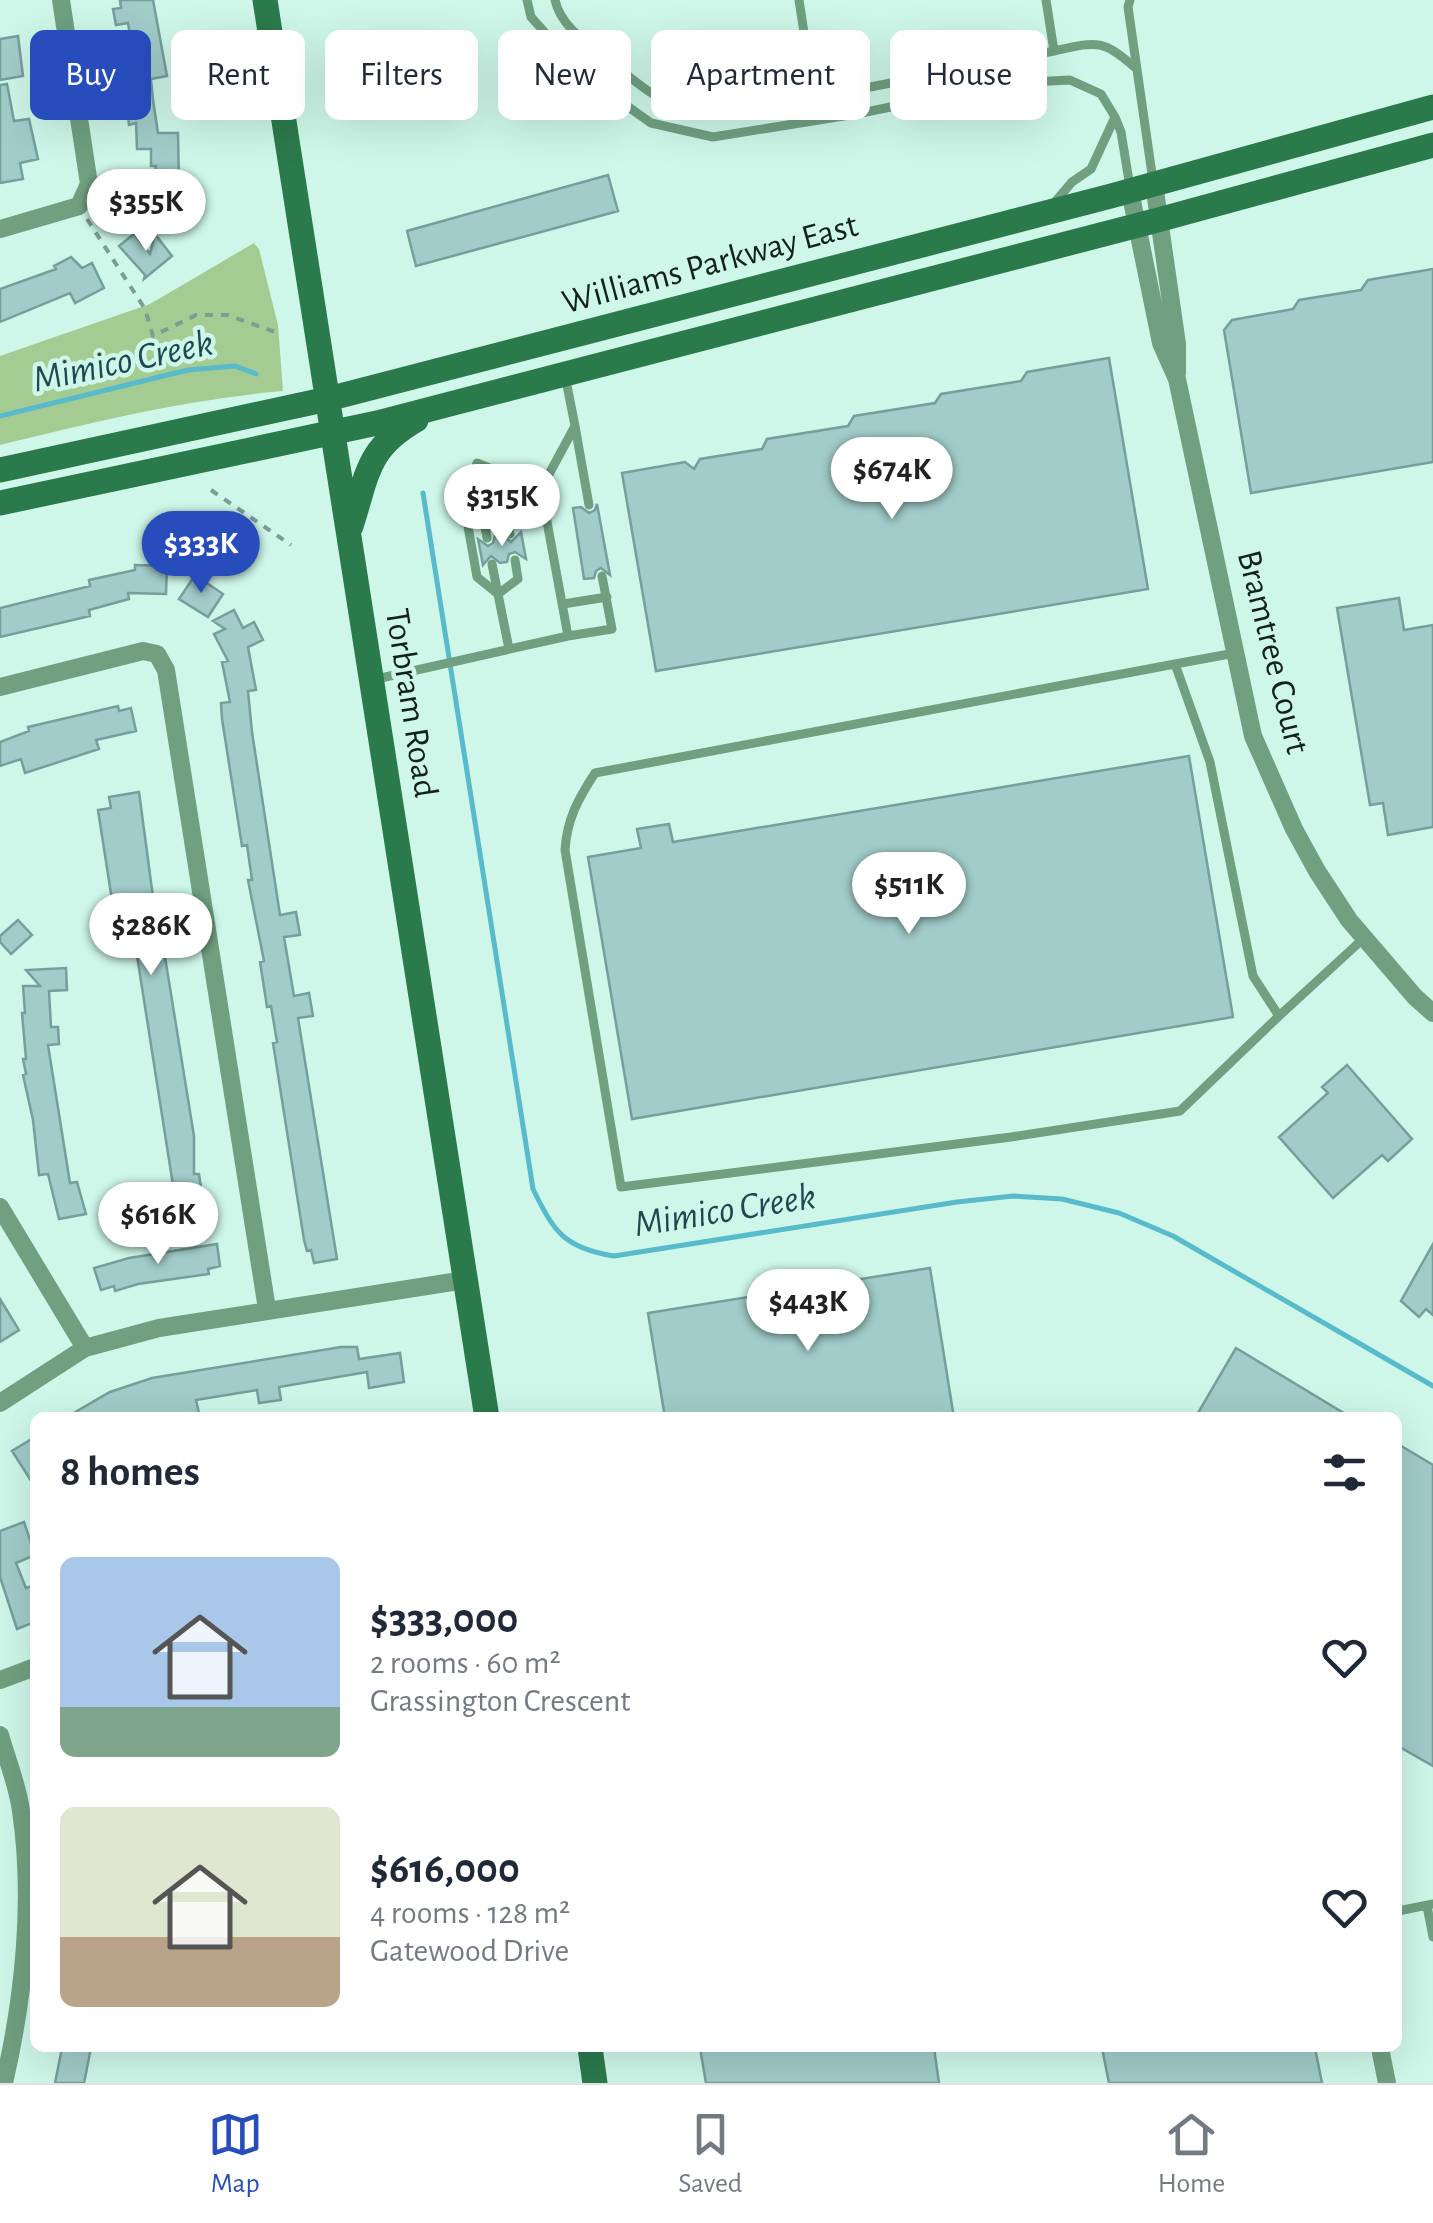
<!DOCTYPE html>
<meta charset="utf-8">
<style>
:root{--surface:#fff;--page:#f6f6f7;--text:#1f2937;--muted:#747a83;--line:#e0e1e3;--accent:#274cbb}
body{margin:0;font-family:"Alegreya Sans",sans-serif;background:var(--page);color:var(--text);height:100vh;display:flex;flex-direction:column;font-size:38px;white-space:nowrap}
*{box-sizing:border-box;margin:0}
p{font-size:32px;color:var(--muted)}
.icon{flex:none;width:55px;height:55px;fill:none;stroke:currentColor;stroke-width:2;stroke-linecap:round;stroke-linejoin:round}
.map{position:relative;flex:1;overflow:hidden}
.panel{position:absolute;left:30px;top:1412px;width:1372px;height:640px;display:flex;flex-direction:column;background:var(--surface);border-radius:15px;box-shadow:0 10px 40px #0002}
.panel>*{flex:none}
.guide{position:absolute;left:30px;top:30px;width:1375px;height:90px;display:flex;gap:20px}
.price{position:absolute;translate:-50% -85px;padding:0 22px;border-radius:35px;background:#fff;color:#222;font-size:32px;line-height:65px;filter:drop-shadow(0 2px 5px #0008)}
.price::after{content:'';position:absolute;left:50%;top:60px;width:30px;height:22px;margin-left:-15px;background:inherit;clip-path:polygon(0 0,100% 0,50% 100%)}
.price.selected{background:var(--accent);color:#fff}
ul{padding:0;list-style:none}
li{display:flex;align-items:center;gap:30px;height:250px;padding:0 30px}
li span{display:grid;place-items:center;flex:none;width:280px;height:200px;border-radius:15px;color:#555}
li>.icon{margin-inline-start:auto}
span .icon{width:120px;height:120px;fill:#fffc;stroke-width:1}
li b{font-size:42px}
h2{display:flex;justify-content:space-between;align-items:center;height:120px;padding:0 30px;font-size:42px}
.chip{padding:0 35px;border-radius:15px;background:var(--surface);box-shadow:0 10px 40px #0002;font-size:35px;line-height:90px}
.chip.selected{background:var(--accent);color:#fff}
.tab-bar{display:flex;justify-content:space-around;align-items:center;height:140px;border-top:2px solid var(--line);background:var(--surface);font-size:28px;color:var(--muted)}
.tab-bar a{display:grid;justify-items:center;gap:5px}
.tab-bar .selected{color:var(--accent)}
.map>svg:first-child{display:block}
.green{fill:#a4cc92}
.lines{fill:none;stroke-linecap:round;stroke-linejoin:round}
.stream{stroke:#57bbcb;stroke-width:5}
.building{fill:#a1ccc9;stroke:#759f9c;stroke-width:2.5}
.path{stroke:#7e9c92;stroke-width:4;stroke-dasharray:8 8;stroke-linecap:butt}
.lane{stroke:#70a080;stroke-width:9}
.street{stroke:#70a080;stroke-width:18}
.secondary{stroke:#2b7a4c;stroke-width:25}
.labels{text-anchor:middle;dominant-baseline:central;stroke-width:9;stroke-linejoin:round;paint-order:stroke}
.street-label{font-size:35px;fill:#12211c;stroke:#cef7e9}
.water-label{font-size:38px;font-style:italic;fill:#1d4a52;stroke:#cef7e9}
</style>
<div class="map">
<svg width="1433" height="2083" viewBox="0 0 1433 2083">
<rect width="100%" height="100%" fill="#cef7e9"/>
<path class="green" d="M254 243 259 249 278 325 283 391C187 399 93 422 0 445V356L150 304Z"/>
<g class="lines">
<path class="stream" d="M0 416 188 370 235 366 256 374
M423 493 533 1189C554 1232 564 1248 614 1256L957 1202 1013 1196 1062 1199 1119 1213 1173 1236 1433 1386"/>
</g>
<path class="building" d="M120 0H153L167 76 151 79 153 100 158 133H178L179 187 193 190 185 222 160 216 163 200 149 196 156 166H151V149H137L136 123 129 125 122 67 135 65 128 23 116 25 113 9 121 8Z
M18 36 23 76 0 80V39Z
M7 84 14 121 29 119 38 159 20 163 23 179 0 183V85Z
M608 175 618 211 416 266 407 231Z
M134 234 150 254 155 234 172 256 144 279 145 275 119 246Z
M71 257 82 268 92 263 104 288 75 303 70 293 0 322V289L56 269 54 266Z
M1433 269V462L1251 493 1224 330 1232 320 1293 309 1299 300 1361 290 1368 280Z
M1109 358 1148 589 656 671 622 473 685 462 694 469 700 459 762 449 767 439 848 426 854 416 935 403 941 394 1021 381 1027 372Z
M597 504 610 575 601 568 596 571 594 578 584 579 573 508 581 507 589 513 595 510Z
M521 532 526 559 515 552 509 554 507 562 500 563 491 556 483 565 478 539 488 546 493 543 495 536 502 535 511 542Z
M135 565 167 566 166 594 128 593 129 599 89 610 90 616 0 637V608L90 586 89 580 135 570Z
M195 575 223 594 208 617 179 599Z
M1399 598 1404 630 1433 625V827L1388 835 1383 803 1370 805 1337 608Z
M234 610 243 628 254 622 263 640 248 647 256 690 248 691 252 732 280 915 296 912 300 935 284 937 294 996 309 993 313 1016 298 1018 337 1259 314 1263 311 1250 307 1251 304 1240 273 1043 277 1042 271 1006 267 1007 260 962 264 961 248 880H252L247 845 242 846 222 719 221 703 230 702 222 662 228 661 214 634 225 629 213 621Z
M118 706 119 711 131 708 136 731 96 740 99 749 25 773 21 759 0 766V742L29 731 28 727Z
M1189 756 1233 1017 632 1119 588 857 641 848 637 829 669 824 673 842Z
M139 792 157 927 160 926 194 1136V1174H199L202 1194 175 1198 130 911 114 913 98 810 111 808 109 797Z
M18 920 32 935 11 954 0 942V936Z
M66 968 67 990 49 991 51 1027H58L59 1044 48 1045 70 1183 77 1182 86 1214 59 1219 48 1174 39 1175 33 1120 23 1075 26 1074 23 1059H26L22 1013H25L23 986H40L26 970Z
M1347 1065 1412 1139 1388 1161 1382 1155 1333 1198 1279 1137 1328 1093 1322 1087Z
M217 1244 220 1266 208 1269 209 1274 138 1284 115 1291 114 1286 101 1290 94 1268 129 1258Z
M1433 1244V1315L1426 1309 1419 1317 1401 1301Z
M930 1268 954 1418H665L648 1313Z
M0 1299 19 1330 0 1342Z
M341 1347H357L359 1359 400 1353 404 1382 369 1388 367 1372 279 1387 281 1400 259 1403 257 1390 196 1400 199 1413 178 1418H65L110 1392 152 1378Z
M1236 1348 1352 1418H1195Z
M35 1437V1487L12 1451Z
M1398 1444 1433 1465V1766L1398 1746Z
M24 1522 35 1555 16 1563 26 1588 32 1586 35 1596V1622L17 1629 0 1577V1531Z
M62 2048H91L84 2083H55Z
M700 2048H934L939 2083H706Z
M1102 2048H1315L1322 2083H1109Z"/>
<g class="lines">
<path class="path" d="M87 219 145 309 153 336 196 315H227L281 334
M211 490 291 545"/>
<path class="lane" d="M527 0 531 17 582 74 651 123 713 137 856 114 1009 83 1070 80 1101 94 1115 117 1121 132 1130 187
M555 0C560 23 580 38 599 52 618 67 639 87 661 99 707 122 766 109 814 98
M799 0 814 98 1054 51 1046 0
M1130 0 1128 7 1153 181
M1054 51C1098 41 1102 39 1137 69
M1055 202 1072 182 1091 169 1115 117
M575 426 589 505
M501 497 510 534
M480 501 487 538
M464 504 539 490
M515 560 518 579 498 594 477 577 464 504 477 463 541 489
M492 564 509 649
M563 604 607 597
M568 636 612 629 602 576
M1175 664 1210 762 1253 976 1279 1016 1180 1111 1011 1137 621 1187 565 850C567 819 578 799 595 773L1175 664 1235 653
M372 680 568 636 541 489 575 426 565 375
M1279 1016 1364 938
M1427 1906 1433 1937
M1398 1911 1433 1904"/>
<path class="street" d="M1154 184 1177 344V373
M1130 191 1161 343 1177 379 1253 736 1294 829 1317 871 1349 920 1415 997 1433 1013
M0 229 79 206 89 184 61 0
M0 687 143 651 157 654 166 670 267 1309
M0 1207 85 1348
M0 1403 85 1348 159 1328 465 1280
M0 1680 35 1667
M0 1735C7 1760 18 1786 21 1811 34 1899 24 1997 4 2083
M1380 2048 1387 2083"/>
<path class="secondary" d="M265 0 487 1418
M0 470 328 399 1111 196 1433 107
M0 503 377 423 1158 220 1433 145
M351 526C368 474 366 449 416 420
M590 2048 595 2083"/>
</g>
<g class="labels">
<g class="street-label">
<text transform="translate(710 264) rotate(-15)">Williams Parkway East</text>
<text transform="translate(1273 652) rotate(76)">Bramtree Court</text>
<text transform="translate(411 703) rotate(81)">Torbram Road</text>
</g>
<g class="water-label">
<text transform="translate(123 362) rotate(-12)">Mimico Creek</text>
<text transform="translate(725 1211) rotate(-9)">Mimico Creek</text>
</g>
</g>
</svg>
<b class="price" style="left:146px;top:254px">$355K</b>
<b class="price" style="left:892px;top:522px">$674K</b>
<b class="price" style="left:502px;top:549px">$315K</b>
<b class="price selected" style="left:201px;top:596px">$333K</b>
<b class="price" style="left:909px;top:937px">$511K</b>
<b class="price" style="left:151px;top:978px">$286K</b>
<b class="price" style="left:158px;top:1267px">$616K</b>
<b class="price" style="left:808px;top:1354px">$443K</b>
<div class="guide">
<a class="chip selected">Buy</a>
<a class="chip">Rent</a>
<a class="chip">Filters</a>
<a class="chip">New</a>
<a class="chip">Apartment</a>
<a class="chip">House</a>
</div>
<section class="panel">
<h2>8 homes<svg class="icon" aria-label="filters" viewBox="0 0 24 24"><path d="M4 7h16M4 17h16"/><circle cx="9" cy="7" r="2"/><circle cx="15" cy="17" r="2"/></svg></h2>
<ul>
<li><span style="background:linear-gradient(#a9c7e8 75%,#7fa58c 0)"><svg class="icon" aria-label="home" viewBox="0 0 24 24"><path d="M3 11l9-7 9 7M6 9v11h12V9"/></svg></span><div><b>$333,000</b><p>2 rooms · 60 m²</p><p>Grassington Crescent</p></div><svg class="icon" aria-label="heart" viewBox="0 0 24 24"><path d="M12 20l-8-8c-3-5 5-10 8-4 3-6 11-1 8 4z"/></svg></li>
<li><span style="background:linear-gradient(#dfe7d0 65%,#b9a48a 0)"><svg class="icon" aria-label="home" viewBox="0 0 24 24"><path d="M3 11l9-7 9 7M6 9v11h12V9"/></svg></span><div><b>$616,000</b><p>4 rooms · 128 m²</p><p>Gatewood Drive</p></div><svg class="icon" aria-label="heart" viewBox="0 0 24 24"><path d="M12 20l-8-8c-3-5 5-10 8-4 3-6 11-1 8 4z"/></svg></li>
</ul>
</section>
</div>
<nav class="tab-bar">
<a class="selected"><svg class="icon" aria-label="map" viewBox="0 0 24 24"><path d="M3 6l6-2 6 2 6-2v14l-6 2-6-2-6 2zM9 4v14M15 6v14"/></svg>Map</a>
<a><svg class="icon" aria-label="saved" viewBox="0 0 24 24"><path d="M7 4h10v16l-5-4-5 4z"/></svg>Saved</a>
<a><svg class="icon" aria-label="home" viewBox="0 0 24 24"><path d="M3 11l9-7 9 7M6 9v11h12V9"/></svg>Home</a>
</nav>
